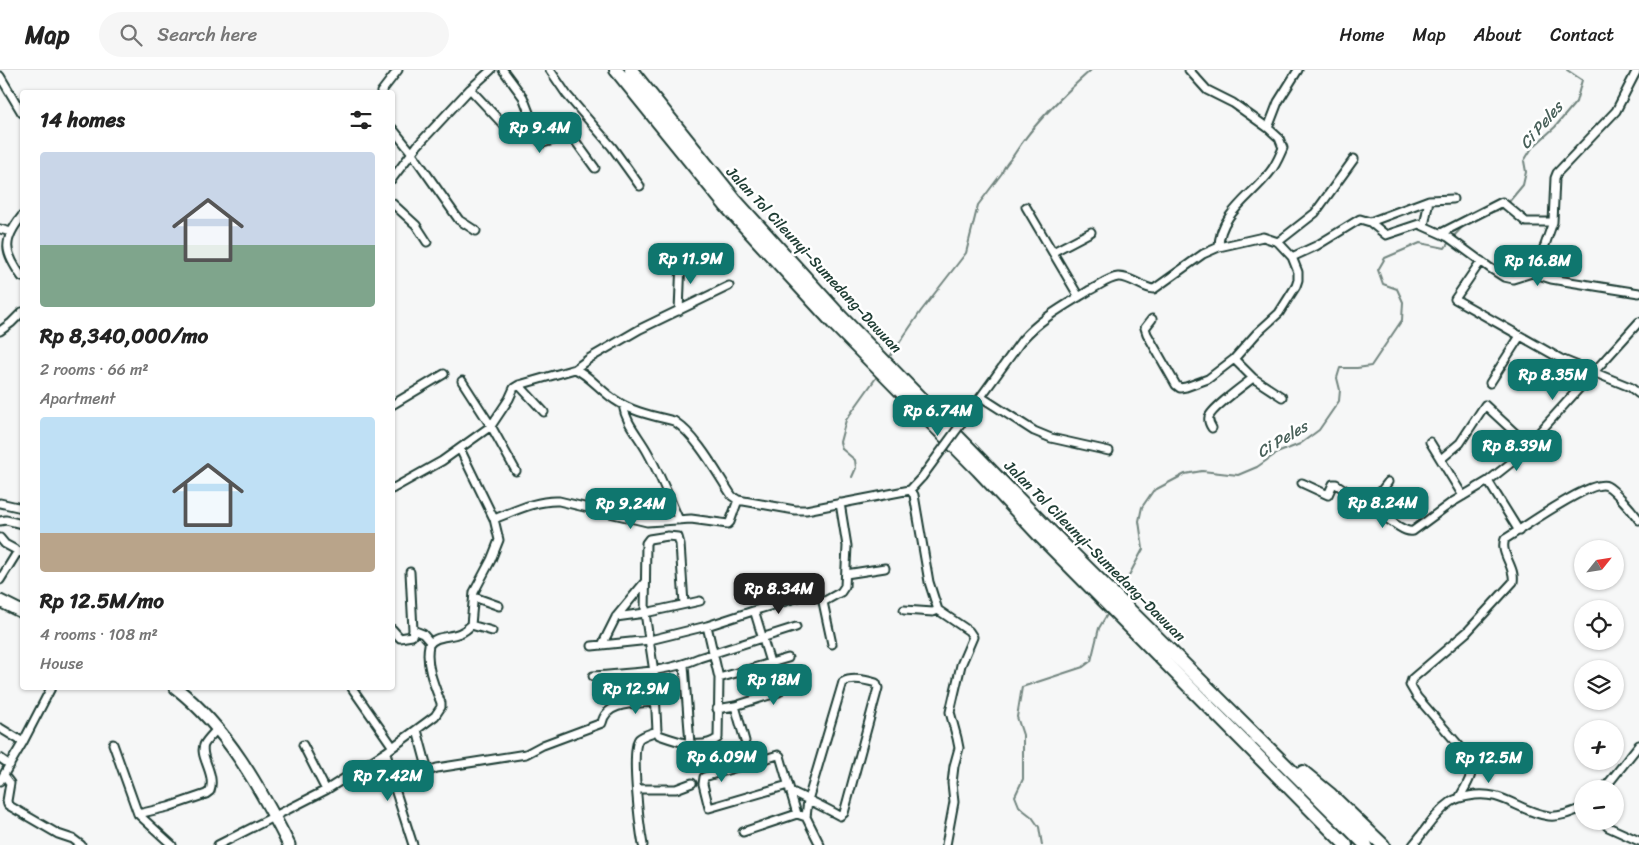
<!DOCTYPE html>
<meta charset="utf-8">
<style>
:root{--surface:#fff;--page:#f6f6f6;--text:#222;--muted:#767676;--line:#e0e0e0;--accent:#0f766e}
body{margin:0;font-family:Sriracha,sans-serif;background:var(--page);color:var(--text);height:100vh;display:flex;flex-direction:column;font-size:19px;white-space:nowrap}
*{box-sizing:border-box;margin:0}
p{font-size:16px;color:var(--muted)}
.icon{flex:none;width:28px;height:28px;fill:none;stroke:currentColor;stroke-width:2;stroke-linecap:round;stroke-linejoin:round}
.map{position:relative;flex:1;overflow:hidden}
.side{position:absolute;left:20px;top:20px;width:375px;height:600px;display:flex;flex-direction:column;background:var(--surface);border-radius:5px;box-shadow:0 1px 4px #0004}
.side>*{flex:none}
.needle{width:32px;rotate:60deg}
.buttons{position:absolute;left:1574px;top:470px;display:grid;gap:10px}
.buttons a{display:grid;place-items:center;width:50px;height:50px;border-radius:50%;background:var(--surface);box-shadow:0 1px 4px #0004;font-size:25px}
.price{position:absolute;translate:-50% -42px;padding:0 11px;border-radius:10px;background:var(--accent);color:#fff;font-size:16px;line-height:32px;filter:drop-shadow(0 1px 2px #0008)}
.price::after{content:'';position:absolute;left:50%;top:30px;width:15px;height:11px;margin-left:-8px;background:inherit;clip-path:polygon(0 0,100% 0,50% 100%)}
.price.selected{background:#222;color:#fff}
ul{padding:0;list-style:none}
li{display:grid;align-content:center;gap:10px;height:265px;padding:0 20px}
li span{display:grid;place-items:center;height:155px;border-radius:5px;color:#555}
li>.icon{margin-inline-start:auto}
span .icon{width:90px;height:90px;fill:#fffc;stroke-width:1}
li b{font-size:21px}
h2{display:flex;justify-content:space-between;align-items:center;height:60px;padding:0 20px;font-size:21px}
header{display:flex;align-items:center;gap:30px;box-sizing:border-box;height:70px;padding:0 25px;background:var(--surface);border-bottom:1px solid var(--line)}
header strong{font-size:24px}
nav{display:flex;gap:28px;margin-inline-start:auto;font-size:18px}
.search{width:350px;height:45px;background:var(--page);display:flex;align-items:center;gap:12px;box-sizing:border-box;padding:0 18px;border-radius:28px;color:var(--muted);font-size:19px}
.map>svg:first-child{display:block}
.lines{fill:none;stroke-linecap:round;stroke-linejoin:round}
.stream{stroke:#72857f;stroke-width:2}
.minor-casing{stroke:#1f3d34;stroke-width:11}
.trunk-casing{stroke:#1f3d34;stroke-width:15}
.motorway-casing{stroke:#1f3d34;stroke-width:16}
.minor{stroke:#fff;stroke-width:7}
.trunk{stroke:#fff;stroke-width:11}
.motorway{stroke:#fff;stroke-width:12}
.minor-bridge-casing{stroke:#1f3d34;stroke-width:11;stroke-linecap:butt}
.minor-bridge{stroke:#fff;stroke-width:7}
.labels{text-anchor:middle;dominant-baseline:central;stroke-width:5;stroke-linejoin:round;paint-order:stroke}
.street-label{font-size:15px;fill:#1f3d34;stroke:#fff}
.water-label{font-size:16px;font-style:italic;fill:#49615a;stroke:#fff}
</style>
<header>
<strong>Map</strong>
<div class="search"><svg class="icon" aria-label="search" viewBox="0 0 24 24"><circle cx="10" cy="10" r="6"/><path d="M15 15l6 6"/></svg>Search here</div>
<nav><a>Home</a><a>Map</a><a>About</a><a>Contact</a></nav>
</header>
<div class="map">
<svg width="1639" height="775" viewBox="0 0 1639 775">
<rect width="100%" height="100%" fill="#f6f7f7"/>
<filter id="ink" filterUnits="userSpaceOnUse"><feTurbulence type="fractalNoise" baseFrequency=".02" numOctaves="2"/><feDisplacementMap in="SourceGraphic" scale="10" xChannelSelector="R" yChannelSelector="G"/><feConvolveMatrix kernelMatrix="1 2 1 2 8 2 1 2 1" color-interpolation-filters="sRGB"/></filter>
<g filter="url(#ink)">
<g class="lines">
<path class="stream" d="M1508 133 1523 115 1526 102 1524 91 1532 78 1555 57 1576 32 1582 10 1567 0
M1484 145 1501 139 1504 136
M1452 168 1466 153
M889 288 921 241 966 183 978 135 1002 103C1004 95 1011 90 1015 83 1035 52 1063 25 1091 0
M852 407 856 398 855 390 842 379 840 372 846 350 878 305
M1119 524 1143 479 1139 451 1142 437 1153 421 1185 404 1202 401 1238 405 1257 397 1277 383 1300 374 1319 360 1339 331 1340 320 1337 308 1340 298H1357L1371 296 1402 250 1403 232 1397 219 1383 214 1378 200 1385 188 1420 173 1445 178 1449 172
M1042 775 1039 757 1032 747 1023 740 1019 736 1015 726 1023 709V665L1017 647 1022 617 1083 597 1091 591 1099 558 1108 543"/>
<g class="minor-casing">
<path id="minor" d="M503 0 523 27 540 71 543 73 571 65 595 98
M550 0 567 25 612 77 640 116
M1189 0 1207 20 1233 33 1268 58 1279 68 1283 78C1279 87 1276 95 1270 102 1252 126 1219 144 1219 177
M0 6 22 43
M470 19 514 66
M381 22 398 0
M392 58 412 83 459 150 476 161
M1268 58 1278 32 1298 0
M392 109 417 76 470 19 491 0
M392 133 416 155 427 172
M1026 137 1079 227
M22 146C2 171 4 182 22 207
M1370 152 1429 130 1453 129
M1424 156 1429 130
M0 159 11 162
M1441 163 1502 132 1526 152H1553
M1278 172 1315 143 1354 89
M1053 182 1091 162
M1292 187 1316 176 1360 149 1370 152 1386 165 1419 154 1448 167 1490 198 1504 207 1513 209 1532 203 1551 209 1639 223
M1481 191 1455 229 1561 289 1630 317 1639 324
M1532 203 1545 175 1553 152 1555 108 1557 103 1616 41 1637 0
M679 241 681 190
M0 261 11 253 22 242
M1234 289 1253 308 1282 327
M575 299C588 304 602 322 615 330 632 342 654 346 674 351 698 367 716 402 732 426L738 430 795 440H806L910 420 922 407
M462 311 491 356 516 401
M1490 313 1520 266
M519 315 544 342
M981 327 1034 361 1051 368 1109 381
M392 335 444 304
M623 335C626 354 639 366 648 383 660 405 669 427 679 450
M972 339 1022 270C1041 248 1066 235 1090 220 1099 216 1108 208 1118 207 1130 206 1142 218 1154 219L1203 184 1219 177 1263 167 1278 172 1292 187 1298 202V210L1296 216 1279 243 1257 263 1234 289 1208 309 1186 317 1180 318 1176 315 1147 264 1145 258 1152 249
M1212 358C1210 355 1208 351 1209 347 1212 338 1244 315 1253 308
M1430 372 1463 426
M1441 389 1460 373 1485 335 1528 375
M1488 411 1512 392 1528 375 1639 252
M1302 413 1328 425 1333 414H1336L1398 456C1403 459 1407 462 1413 461L1451 433 1488 411 1519 461
M392 419 442 391 491 356 509 329 514 318 519 315 575 299 590 288 640 259 729 216
M910 420 914 425 929 512 938 540 969 561 973 567 961 595 950 642 957 668 959 678 954 696 952 713 954 732 946 775
M0 433 22 438
M1369 437 1388 412
M494 449C515 441 536 430 559 431L647 452 691 449 728 454 730 452 738 430
M0 451 6 450 22 454
M0 468 5 474 18 481
M410 502 413 560
M846 504 885 498
M0 510 18 481 22 483
M474 527 499 536
M904 540 933 542 938 540
M753 541 799 527
M616 547 645 543 700 531
M471 555 492 561
M392 559 400 568 412 566 413 560 423 564 430 572
M832 574 823 532 841 522 845 516 847 476 840 433
M602 575 616 547 644 513
M592 576 650 570 707 556 753 541 755 543 779 622 735 636 717 639
M684 595 690 674
M593 606C629 603 665 603 699 588L796 557
M719 608 788 588
M352 618 393 677
M735 636 745 671
M0 658 23 672
M417 660 428 701
M657 661 659 665C676 671 702 681 718 668L719 608 707 556
M113 674 138 744 168 737 206 724 210 721C216 703 199 687 204 675 207 669 213 664 217 659
M303 675 326 720
M386 682 393 713 413 775
M0 688 10 695
M4 705 10 713 7 731 8 735 58 764 73 769 81 775
M0 711 23 672 51 618
M393 713 437 698 526 684 543 675 602 653C606 631 636 634 655 632
M788 715 709 738 703 714 704 707 778 685 780 686 797 744 806 747 820 775
M637 719H676L692 713
M1604 719 1639 675
M790 721C807 729 824 737 840 746L844 743 878 618 876 613C866 610 852 607 843 612L808 730 806 747
M1459 728C1467 714 1476 703 1469 687L1417 627 1410 615 1412 609 1467 562 1513 512C1516 497 1499 483 1505 469 1522 459 1592 408 1607 416 1614 419 1634 443 1639 450
M138 744 172 775
M1603 751 1608 757 1639 771
M743 762 797 744
M218 775 326 720 386 682 435 646 441 637V633C434 615 425 594 429 575 437 562 458 571 471 555L474 522 491 490 499 470 494 449 460 379
M643 775C640 759 630 680 639 669 643 665 652 663 657 661L654 602 645 543 646 473 649 469 668 466 678 467 680 474 684 534
M1413 775C1425 761 1435 743 1451 732 1457 728 1462 727 1469 726 1503 719 1518 742 1549 746 1561 747 1572 742 1582 738"/>
</g>
<g class="trunk-casing">
<path id="trunk" d="M0 531 22 542
M176 618C227 658 260 718 289 775"/>
</g>
<g class="motorway-casing">
<path id="motorway" d="M616 0 726 136 836 256 978 400 1038 464 1346 775
M631 0 735 130 842 248 1045 456 1366 775
M1303 702 1331 725 1383 775"/>
</g>
<use href="#minor" class="minor"/>
<use href="#trunk" class="trunk"/>
<use href="#motorway" class="motorway"/>
<g class="minor-bridge-casing">
<path id="minor-bridge" d="M922 407 972 339"/>
</g>
<use href="#minor-bridge" class="minor-bridge"/>
</g>
</g>
<g class="labels">
<g class="street-label">
<text transform="translate(814 190) rotate(47)">Jalan Tol Cileunyi–Sumedang–Dawuan</text>
<text transform="translate(1095 481) rotate(45)">Jalan Tol Cileunyi–Sumedang–Dawuan</text>
</g>
<g class="water-label">
<text transform="translate(1541 55) rotate(-49)">Ci Peles</text>
<text transform="translate(1282 369) rotate(-31)">Ci Peles</text>
</g>
</g>
</svg>
<div class="buttons">
<a><svg class="needle" viewBox="-14 -14 28 28"><path d="M0-13l5 13h-10z" fill="#e53935"/><path d="M0 13l5-13h-10z" fill="#767676"/></svg></a>
<a><svg class="icon" aria-label="locate" viewBox="0 0 24 24"><circle cx="12" cy="12" r="6"/><path d="M12 2v4M12 18v4M2 12h4M18 12h4"/></svg></a>
<a><svg class="icon" aria-label="layers" viewBox="0 0 24 24"><path d="M12 4l9 5-9 5-9-5zM3 14l9 5 9-5"/></svg></a>
<a>+</a>
<a>−</a>
</div>
<b class="price" style="left:540px;top:84px">Rp 9.4M</b>
<b class="price" style="left:691px;top:215px">Rp 11.9M</b>
<b class="price" style="left:1538px;top:217px">Rp 16.8M</b>
<b class="price" style="left:1553px;top:331px">Rp 8.35M</b>
<b class="price" style="left:938px;top:367px">Rp 6.74M</b>
<b class="price" style="left:1517px;top:402px">Rp 8.39M</b>
<b class="price" style="left:1383px;top:459px">Rp 8.24M</b>
<b class="price" style="left:631px;top:460px">Rp 9.24M</b>
<b class="price selected" style="left:779px;top:545px">Rp 8.34M</b>
<b class="price" style="left:774px;top:636px">Rp 18M</b>
<b class="price" style="left:636px;top:645px">Rp 12.9M</b>
<b class="price" style="left:722px;top:713px">Rp 6.09M</b>
<b class="price" style="left:1489px;top:714px">Rp 12.5M</b>
<b class="price" style="left:388px;top:732px">Rp 7.42M</b>
<section class="side">
<h2>14 homes<svg class="icon" aria-label="filters" viewBox="0 0 24 24"><path d="M4 7h16M4 17h16"/><circle cx="9" cy="7" r="2"/><circle cx="15" cy="17" r="2"/></svg></h2>
<ul>
<li><span style="background:linear-gradient(#c9d6e8 60%,#7fa58c 0)"><svg class="icon" aria-label="home" viewBox="0 0 24 24"><path d="M3 11l9-7 9 7M6 9v11h12V9"/></svg></span><div><b>Rp 8,340,000/mo</b><p>2 rooms · 66 m²</p><p>Apartment</p></div></li>
<li><span style="background:linear-gradient(#bfe0f5 75%,#b9a48a 0)"><svg class="icon" aria-label="home" viewBox="0 0 24 24"><path d="M3 11l9-7 9 7M6 9v11h12V9"/></svg></span><div><b>Rp 12.5M/mo</b><p>4 rooms · 108 m²</p><p>House</p></div></li>
</ul>
</section>
</div>
